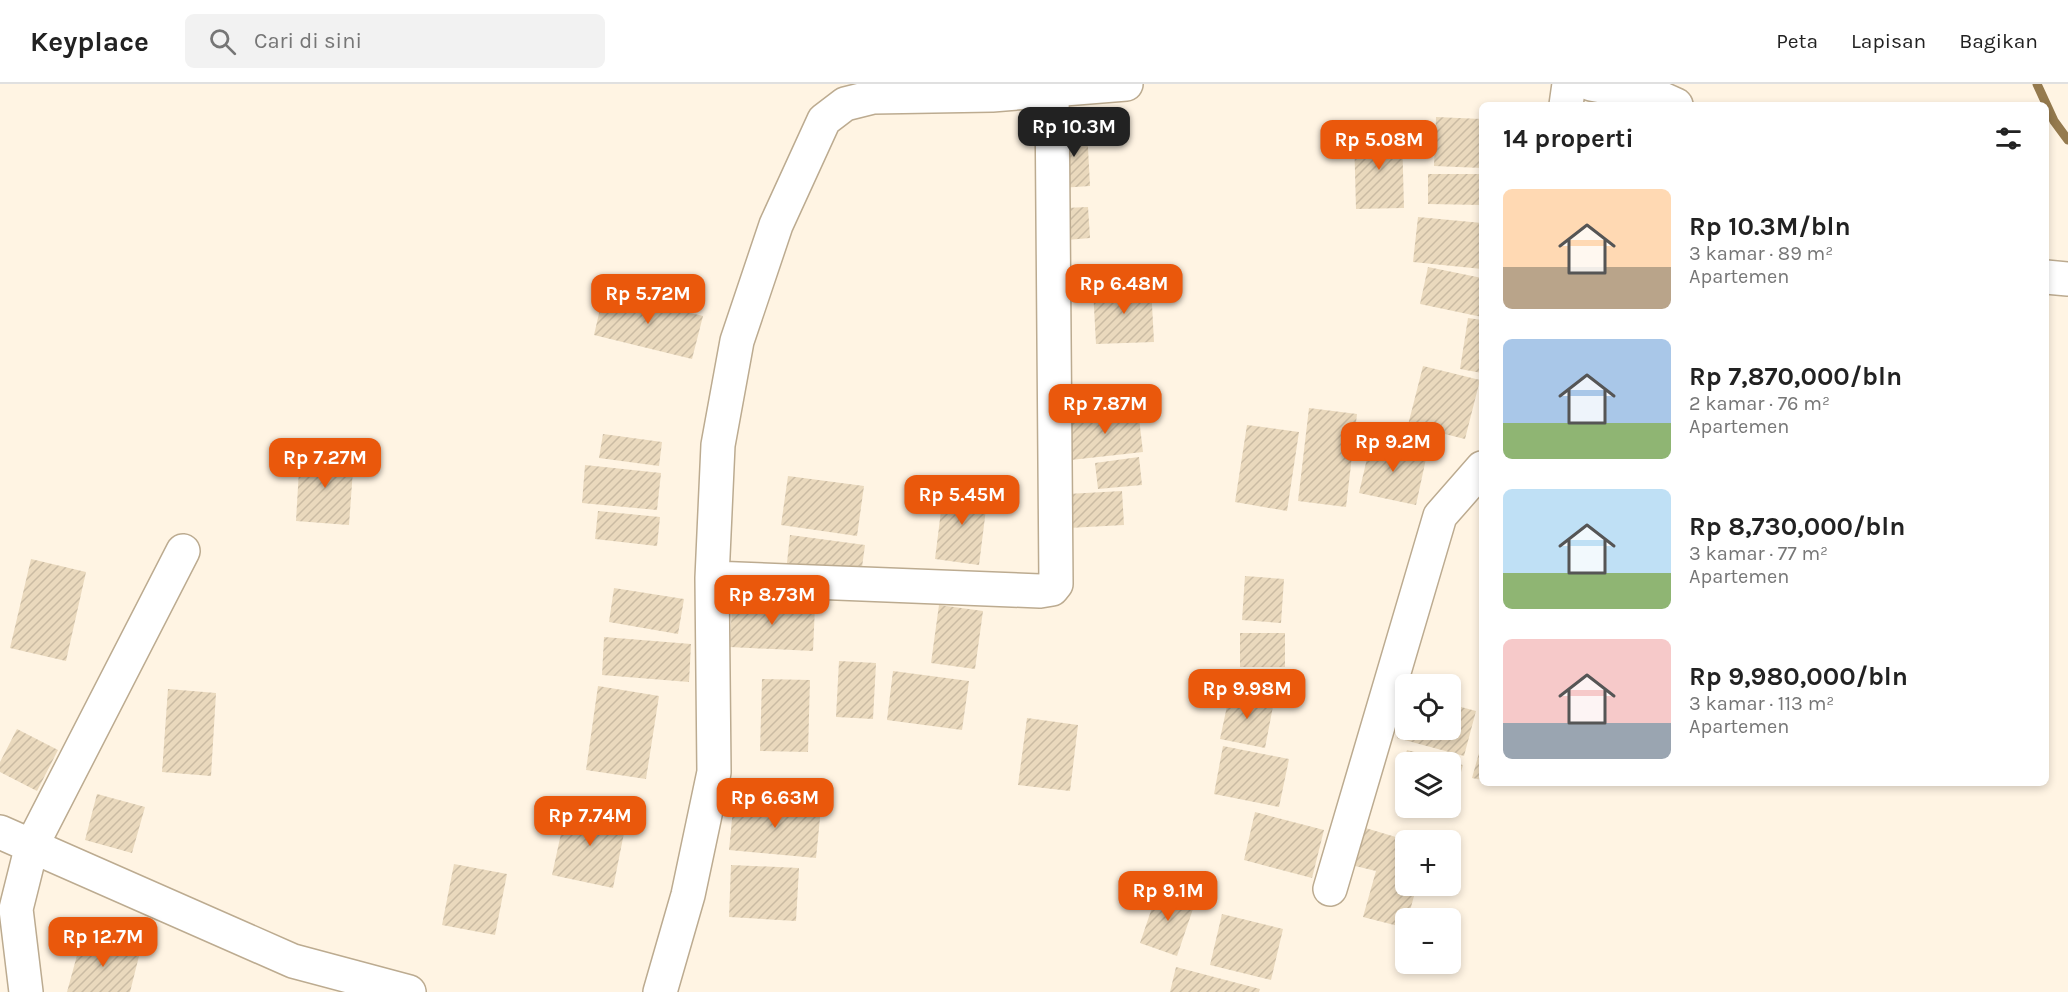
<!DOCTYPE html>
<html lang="id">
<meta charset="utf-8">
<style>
:root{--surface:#fff;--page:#f2f2f2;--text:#222;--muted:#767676;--line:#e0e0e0;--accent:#ea580c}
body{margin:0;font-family:Karla,sans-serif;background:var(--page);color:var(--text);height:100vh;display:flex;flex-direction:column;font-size:22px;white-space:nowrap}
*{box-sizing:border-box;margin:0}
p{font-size:20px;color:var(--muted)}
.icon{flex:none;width:33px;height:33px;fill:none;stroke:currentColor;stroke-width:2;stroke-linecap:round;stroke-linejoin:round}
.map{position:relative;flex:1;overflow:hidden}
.side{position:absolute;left:1479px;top:18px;width:570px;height:684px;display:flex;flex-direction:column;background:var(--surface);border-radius:9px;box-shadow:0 3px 9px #0003}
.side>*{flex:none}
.buttons{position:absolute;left:1395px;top:590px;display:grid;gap:12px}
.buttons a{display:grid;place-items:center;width:66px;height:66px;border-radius:9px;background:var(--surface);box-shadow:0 3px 9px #0003;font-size:30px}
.price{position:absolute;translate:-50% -51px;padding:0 14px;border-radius:12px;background:var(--accent);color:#fff;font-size:20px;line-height:39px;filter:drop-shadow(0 2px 3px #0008)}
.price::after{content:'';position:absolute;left:50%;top:36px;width:18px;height:14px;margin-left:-9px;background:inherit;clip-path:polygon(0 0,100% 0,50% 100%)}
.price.on{background:#222;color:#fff}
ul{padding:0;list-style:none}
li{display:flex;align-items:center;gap:18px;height:150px;padding:0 24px}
li span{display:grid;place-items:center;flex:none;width:168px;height:120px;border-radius:9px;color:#555}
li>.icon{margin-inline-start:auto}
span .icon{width:72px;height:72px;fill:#fffc;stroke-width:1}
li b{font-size:26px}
h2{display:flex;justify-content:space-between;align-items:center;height:72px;padding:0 24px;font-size:26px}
header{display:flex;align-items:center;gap:36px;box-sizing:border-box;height:84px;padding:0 30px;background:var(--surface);border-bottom:2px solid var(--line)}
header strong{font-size:28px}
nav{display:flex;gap:33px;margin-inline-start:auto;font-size:21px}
.search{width:420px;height:54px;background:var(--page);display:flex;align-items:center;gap:15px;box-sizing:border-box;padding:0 21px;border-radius:9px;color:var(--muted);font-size:22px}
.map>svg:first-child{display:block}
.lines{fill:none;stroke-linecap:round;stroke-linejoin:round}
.stream{stroke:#957a4e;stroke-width:9}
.building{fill:url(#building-hatch)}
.minor-casing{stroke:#bcab90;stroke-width:36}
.minor{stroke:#fff;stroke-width:33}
</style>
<header>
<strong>Keyplace</strong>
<div class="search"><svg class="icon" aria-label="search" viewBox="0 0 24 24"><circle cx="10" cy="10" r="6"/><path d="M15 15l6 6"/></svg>Cari di sini</div>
<nav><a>Peta</a><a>Lapisan</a><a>Bagikan</a></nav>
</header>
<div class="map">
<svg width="2068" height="908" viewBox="0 0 2068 908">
<defs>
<pattern id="building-hatch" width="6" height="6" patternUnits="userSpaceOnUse" patternTransform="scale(1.5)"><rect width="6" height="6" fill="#ead9bd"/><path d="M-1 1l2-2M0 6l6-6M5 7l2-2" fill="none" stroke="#cabba3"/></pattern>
</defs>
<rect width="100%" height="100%" fill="#fff4e3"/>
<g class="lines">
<path class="stream" d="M2037 0 2054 37 2068 56"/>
</g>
<path class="building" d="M1436 33 1482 35V84L1434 82Z
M1087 45 1090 102 1060 104 1057 47Z
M1402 50 1404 124 1356 125 1354 51Z
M1428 90H1481V121L1428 120Z
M1088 123 1090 154 1067 156 1065 124Z
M1418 133 1482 139V185L1413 178Z
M1428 183 1482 194V233L1420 220Z
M1151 202 1154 258 1096 260 1093 205Z
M604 208 703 232 692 275 594 251Z
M1468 234 1482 236V289L1460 285Z
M1423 282 1480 296 1465 355 1408 341Z
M1309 324 1357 330 1346 423 1298 417Z
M1138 326 1143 368 1071 376 1067 333Z
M1247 341 1299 348 1287 427 1235 418Z
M603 350 662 358 659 382 599 374Z
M1371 357 1427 370 1416 421 1359 409Z
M300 369 354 372 349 441 296 437Z
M1139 373 1142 401 1098 405 1095 379Z
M585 381 661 389 657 426 582 419Z
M788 392 864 402 857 452 781 441Z
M944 403 988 409 979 481 935 475Z
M1122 407 1124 441 1069 444 1067 410Z
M598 427 660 433 657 462 595 455Z
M790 451 865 461 860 498 786 488Z
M31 475 86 488 66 577 10 564Z
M1245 492 1284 495 1281 539 1242 536Z
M614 504 684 515 678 550 609 538Z
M732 518 815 522 813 567 730 563Z
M939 521 983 527 975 585 931 579Z
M1240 549H1285V583H1240Z
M604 553 691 560 689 598 602 591Z
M839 577 876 579 873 635 836 633Z
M893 587 969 597 962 646 887 636Z
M762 595 810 596 808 668 760 667Z
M598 602 659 612 646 695 586 686Z
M168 605 216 609 211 692 162 688Z
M1230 608 1274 617 1265 664 1220 655Z
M1450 620 1476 627 1464 672 1397 654 1405 625 1406 645H1450Z
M1027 634 1078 641 1070 707 1018 701Z
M17 645 58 666 37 707 0 688V678Z
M1223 662 1289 675 1279 723 1214 710Z
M1481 662H1482V696L1472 694Z
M1407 666 1449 677 1448 678H1406V699L1398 697Z
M1450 678 1463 681 1454 713 1450 712Z
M97 710 145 723 132 769 85 756Z
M734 715 821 724 816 774 729 766Z
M567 722 627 734 613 804 552 791Z
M1255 728 1324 746 1312 794 1244 776Z
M1362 743 1406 756V801H1417L1408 834H1406V844L1363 833 1376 787 1351 781Z
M454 780 507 790 495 851 442 841Z
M731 781 799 784 796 837 729 833Z
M1159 803 1196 816 1177 872 1140 859Z
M1222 830 1283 845 1271 896 1210 881Z
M82 853 140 868 130 908H67Z
M1176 883 1260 905 1259 908H1170Z"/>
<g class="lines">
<g class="minor-casing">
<path id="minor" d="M1591 0 1656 12 1676 21
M1566 21 1569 0
M2046 193 2068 195
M712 494 1040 507 1052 505 1056 500 1052 6
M0 748 293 877 409 908
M1330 805 1440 432 1482 384
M26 908 16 825 32 761 183 467
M660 908 688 811 714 688 712 494 718 361 737 257 776 141 824 36 845 20 873 13 992 11 1126 0"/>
</g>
<use href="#minor" class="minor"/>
</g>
</svg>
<div class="buttons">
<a><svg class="icon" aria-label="locate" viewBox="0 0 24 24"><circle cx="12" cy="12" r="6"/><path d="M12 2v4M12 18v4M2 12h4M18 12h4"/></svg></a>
<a><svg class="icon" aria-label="layers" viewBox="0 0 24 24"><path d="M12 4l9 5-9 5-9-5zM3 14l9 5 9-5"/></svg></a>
<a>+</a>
<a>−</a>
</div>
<b class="price on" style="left:1074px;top:74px">Rp 10.3M</b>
<b class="price" style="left:1379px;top:87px">Rp 5.08M</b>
<b class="price" style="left:1124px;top:231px">Rp 6.48M</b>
<b class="price" style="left:648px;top:241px">Rp 5.72M</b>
<b class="price" style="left:1105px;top:351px">Rp 7.87M</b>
<b class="price" style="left:1393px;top:389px">Rp 9.2M</b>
<b class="price" style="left:325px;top:405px">Rp 7.27M</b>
<b class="price" style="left:962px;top:442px">Rp 5.45M</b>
<b class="price" style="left:772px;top:542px">Rp 8.73M</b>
<b class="price" style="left:1247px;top:636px">Rp 9.98M</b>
<b class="price" style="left:775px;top:745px">Rp 6.63M</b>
<b class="price" style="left:590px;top:763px">Rp 7.74M</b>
<b class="price" style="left:1168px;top:838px">Rp 9.1M</b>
<b class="price" style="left:103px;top:884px">Rp 12.7M</b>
<section class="side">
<h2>14 properti<svg class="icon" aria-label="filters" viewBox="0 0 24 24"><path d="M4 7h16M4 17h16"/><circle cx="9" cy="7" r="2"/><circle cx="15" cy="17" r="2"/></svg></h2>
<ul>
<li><span style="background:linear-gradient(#ffd9b3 65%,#b9a48a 0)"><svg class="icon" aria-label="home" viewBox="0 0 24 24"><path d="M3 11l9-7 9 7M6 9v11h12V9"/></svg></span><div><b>Rp 10.3M/bln</b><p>3 kamar · 89 m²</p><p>Apartemen</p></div></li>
<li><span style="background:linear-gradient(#a9c7e8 70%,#8fb573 0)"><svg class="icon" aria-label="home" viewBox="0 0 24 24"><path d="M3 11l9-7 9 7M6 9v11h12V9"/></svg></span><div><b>Rp 7,870,000/bln</b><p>2 kamar · 76 m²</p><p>Apartemen</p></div></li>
<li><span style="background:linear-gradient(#bfe0f5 70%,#8fb573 0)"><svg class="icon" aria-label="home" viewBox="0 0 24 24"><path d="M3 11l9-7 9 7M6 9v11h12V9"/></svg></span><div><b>Rp 8,730,000/bln</b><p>3 kamar · 77 m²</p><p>Apartemen</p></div></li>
<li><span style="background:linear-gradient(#f6c9c9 70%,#9aa5b1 0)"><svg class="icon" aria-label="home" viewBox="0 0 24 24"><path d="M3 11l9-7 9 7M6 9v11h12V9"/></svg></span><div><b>Rp 9,980,000/bln</b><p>3 kamar · 113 m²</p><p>Apartemen</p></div></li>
</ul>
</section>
</div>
